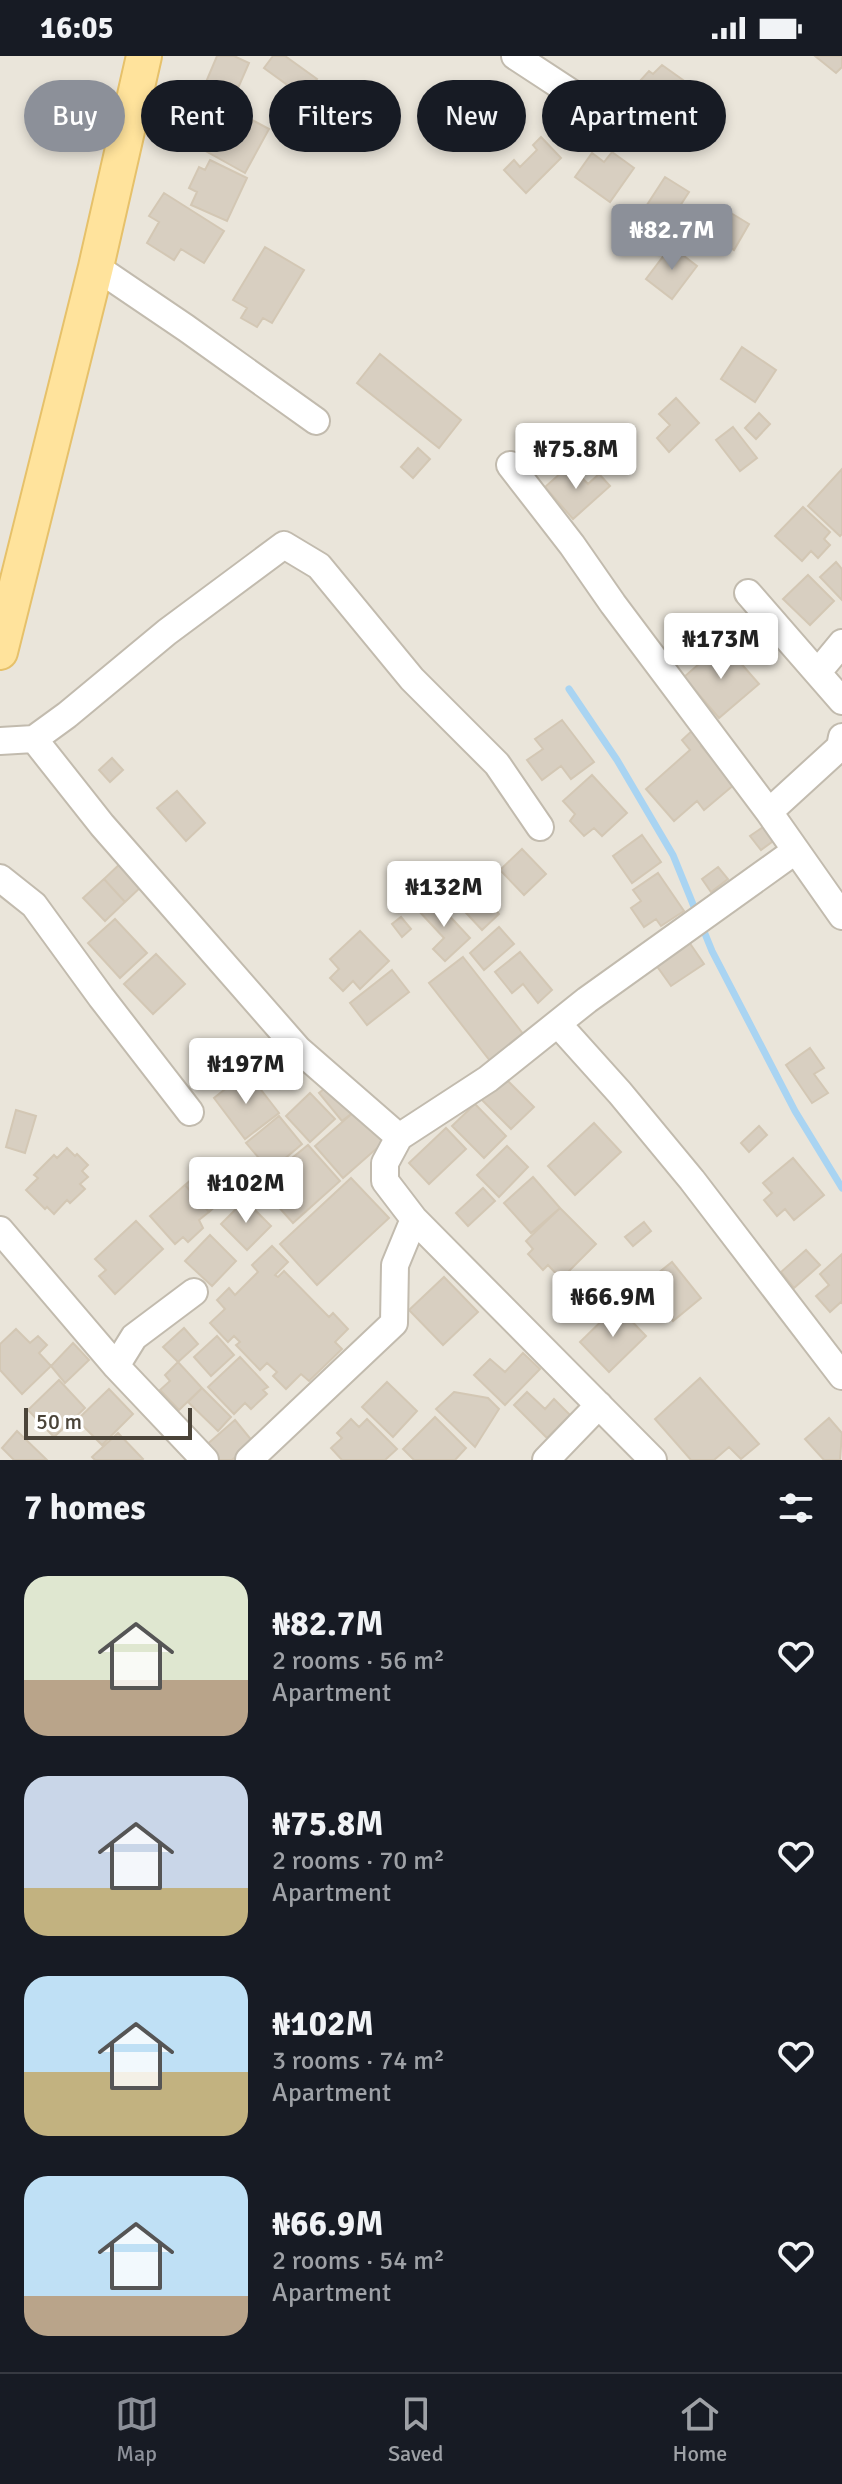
<!DOCTYPE html>
<meta charset="utf-8">
<style>
:root{--surface:#171b24;--page:#242831;--text:#f1f3f6;--muted:#9ea1a6;--line:#363941;--accent:#8c9099}
body{margin:0;font-family:Signika,sans-serif;background:var(--page);color:var(--text);height:100vh;display:flex;flex-direction:column;font-size:30px;white-space:nowrap}
*{box-sizing:border-box;margin:0}
p{font-size:26px;color:var(--muted)}
.icon{flex:none;width:44px;height:44px;fill:none;stroke:currentColor;stroke-width:2;stroke-linecap:round;stroke-linejoin:round}
.map{position:relative;height:1404px;overflow:hidden}
.sheet{display:flex;flex-direction:column;background:var(--surface);flex:1}
.sheet>*{flex:none}
.banner{position:absolute;left:24px;top:24px;width:794px;height:72px;display:flex;gap:16px}
.scale{position:absolute;left:24px;bottom:20px;width:168px;box-sizing:border-box;padding-left:8px;border:4px solid #4b4439;border-top:0;font-size:22px;line-height:28px;white-space:nowrap;color:#4b4439;-webkit-text-stroke:6px #fff;paint-order:stroke}
.price{position:absolute;translate:-50% -68px;padding:0 18px;border-radius:8px;background:#fff;color:#222;font-size:26px;line-height:52px;filter:drop-shadow(0 2px 4px #0008)}
.price::after{content:'';position:absolute;left:50%;top:48px;width:24px;height:18px;margin-left:-12px;background:inherit;clip-path:polygon(0 0,100% 0,50% 100%)}
.price.active{background:var(--accent);color:#fff}
ul{padding:0;list-style:none}
li{display:flex;align-items:center;gap:24px;height:200px;padding:0 24px}
li span{display:grid;place-items:center;flex:none;width:224px;height:160px;border-radius:24px;color:#555}
li>.icon{margin-inline-start:auto}
span .icon{width:96px;height:96px;fill:#fffc;stroke-width:1}
li b{font-size:34px}
h2{display:flex;justify-content:space-between;align-items:center;height:96px;padding:0 24px;font-size:34px}
.tag{padding:0 28px;border-radius:36px;background:var(--surface);box-shadow:0 4px 12px #0003;font-size:28px;line-height:72px}
.tag.active{background:var(--accent);color:#fff}
.status{display:flex;justify-content:space-between;align-items:center;height:56px;padding:0 40px;background:var(--surface);direction:ltr}
.status svg{height:22px;fill:currentColor}
.tab-bar{display:flex;justify-content:space-around;align-items:center;height:112px;border-top:2px solid var(--line);background:var(--surface);font-size:22px;color:var(--muted)}
.tab-bar a{display:grid;justify-items:center;gap:4px}
.tab-bar .active{color:var(--accent)}
.map>svg:first-child{display:block}
.residential{fill:#eae5da}
.lines{fill:none;stroke-linecap:round;stroke-linejoin:round}
.stream{stroke:#a9d4f2;stroke-width:7}
.building{fill:#d8cfc1;stroke:#d3c7b4;stroke-width:2}
.minor-casing{stroke:#c2bbae;stroke-width:30}
.major-casing{stroke:#e6c16a;stroke-width:38}
.minor{stroke:#fff;stroke-width:26}
.major{stroke:#ffe39c;stroke-width:34}
</style>
<div class="status"><b>16:05</b><svg viewBox="0 0 49 12"><path d="M0 12V9h3v3zM5 12V6h3v6zM10 12V3h3v9zM15 12V0h3v12zM26 1h20v11H26zM47 4h2v5h-2z"/></svg></div>
<div class="map">
<svg width="842" height="1404" viewBox="0 0 842 1404">
<rect width="100%" height="100%" fill="#f6f3ec"/>
<path class="residential" d="M0 0H842V1404H0Z"/>
<g class="lines">
<path class="stream" d="M569 633 617 704 673 799 712 895 795 1055 842 1132"/>
</g>
<path class="building" d="M217 0H234L249 7 235 39 206 26Z
M273 0H285L317 23 304 41 264 12Z
M815 0H842V11L836 17Z
M662 9 697 34 670 69 656 72 642 58 645 54 636 45 646 34 639 26 649 15 653 18Z
M224 49 269 73 245 117 195 89 202 75 194 71 206 50 219 58Z
M541 81 561 102 526 137 504 114 514 104 520 111 537 94 533 89Z
M612 96 634 112 610 146 575 121 592 97 604 106Z
M210 104 247 122 227 165 191 149 197 136 189 132 199 111 205 114Z
M665 121 689 136 669 167 645 152Z
M164 137 224 175 204 207 181 193 174 204 147 187 159 166 149 160Z
M726 154 749 168 734 194 711 180Z
M671 190 697 210 672 243 646 223Z
M265 191 304 214 272 267 263 262 257 271 241 262 247 252 233 244Z
M742 291 776 314 755 346 721 323Z
M380 298 461 364 439 392 357 327Z
M676 342 699 367 669 396 657 382 670 369 659 358Z
M759 357 770 368 756 383 745 372Z
M733 371 757 402 740 415 716 384Z
M418 392 430 403 413 422 401 411Z
M570 409 588 428 599 418 610 430 573 463 545 431Z
M842 413V478L840 480 808 450Z
M803 451 830 476 824 483 830 489 818 502 811 495 802 505 775 480Z
M836 506 842 513V544L820 521Z
M808 519 834 545 810 569 783 543Z
M723 587 759 628 719 662 684 621Z
M562 664 594 706 571 723 561 710 542 724 527 704 543 693 535 683Z
M695 672 706 677 701 690 735 728 704 754 697 745 674 765 646 733 690 694 682 684Z
M112 702 123 714 110 726 99 714Z
M592 719 627 757 602 780 594 772 584 780 570 765 575 758 563 745Z
M177 735 205 767 186 785 157 752Z
M766 769 776 783 761 794 750 780Z
M642 779 661 806 632 827 613 800Z
M522 793 546 818 524 839 500 814Z
M123 805 144 828 125 846 104 823Z
M468 808 487 828 479 836 499 858 482 874 442 831Z
M718 811 728 823 711 836 702 823Z
M658 817 684 855 661 870 656 863 644 871 631 852 641 845 633 834Z
M104 823 125 846 105 865 83 842Z
M431 840 470 882 445 905 433 893 444 882 417 853Z
M401 861 411 873 402 881 392 868Z
M115 863 147 897 120 922 88 887Z
M499 871 514 888 484 914 470 897Z
M360 875 389 905 360 933 353 925 343 935 330 922 339 913 330 903Z
M689 886 704 908 671 930 656 909Z
M520 896 552 934 538 947 523 928 512 937 495 916Z
M156 898 185 928 153 958 124 928Z
M463 901 524 979 491 1006 429 927Z
M392 914 409 936 367 969 350 947Z
M281 981 307 1010 280 1033 255 1005Z
M810 992 824 1012 814 1018 828 1037 812 1047 786 1009Z
M247 1016 279 1057 245 1083 214 1042Z
M503 1020 534 1051 511 1073 480 1042Z
M333 1026 356 1054 342 1065 319 1037Z
M310 1037 335 1063 310 1086 286 1060Z
M475 1048 506 1080 484 1102 452 1070Z
M16 1054 36 1060 25 1097 6 1091Z
M356 1054 384 1086 343 1122 315 1090Z
M279 1060 302 1088 270 1115 246 1087Z
M594 1067 621 1096 575 1139 548 1110Z
M759 1070 767 1079 749 1096 741 1087Z
M446 1072 466 1093 429 1128 409 1107Z
M308 1089 340 1125 293 1167 259 1129Z
M507 1090 528 1111 499 1141 477 1119Z
M67 1092 75 1100 77 1098 88 1109 82 1115 88 1121 80 1128 85 1133 70 1147 67 1144 54 1158 47 1151 45 1153 26 1134 38 1122 34 1119 54 1099 57 1102Z
M793 1102 824 1139 794 1164 785 1153 777 1160 764 1144 772 1137 763 1127Z
M212 1105 236 1131 209 1156 185 1129Z
M533 1121 560 1152 531 1177 504 1147Z
M351 1122 389 1162 317 1229 280 1188Z
M185 1129 209 1156 199 1164 203 1172 188 1186 183 1181 175 1188 150 1160Z
M483 1132 495 1145 468 1170 456 1157Z
M245 1144 271 1170 247 1194 221 1168Z
M560 1152 596 1188 561 1223 548 1209 543 1214 528 1198 533 1193 526 1185Z
M136 1165 163 1193 115 1238 99 1220 106 1214 95 1203Z
M644 1166 651 1175 633 1190 625 1181Z
M210 1179 236 1205 212 1230 185 1205Z
M272 1190 288 1206 275 1219 278 1221 284 1215 329 1261 333 1257 348 1273 335 1286 342 1293 309 1325 301 1318 286 1333 273 1320 277 1316 267 1307 260 1314 236 1289 240 1286 234 1280 228 1286 210 1267 225 1253 217 1244 229 1232 235 1239 258 1216 252 1209Z
M806 1194 820 1209 794 1232 781 1216Z
M842 1198V1247L841 1246 830 1256 816 1240 829 1229 820 1218Z
M672 1206 701 1242 673 1265 643 1229Z
M444 1221 478 1256 443 1289 409 1254Z
M617 1250 646 1280 609 1316 580 1286Z
M184 1272 198 1288 178 1306 163 1291Z
M16 1273 30 1287 38 1280 47 1289 39 1297 51 1310 22 1338 0 1314V1288Z
M217 1280 234 1299 211 1320 194 1301Z
M73 1287 89 1304 65 1327 51 1310Z
M523 1297 540 1313 505 1349 474 1319 490 1303 505 1316Z
M240 1301 268 1331 263 1334 267 1338 251 1353 245 1347 234 1358 208 1331Z
M178 1306 202 1332 179 1354 160 1334 170 1325 165 1319Z
M700 1322 759 1388 741 1403 729 1391 714 1404H691L655 1363Z
M59 1324 85 1352 54 1381 28 1354Z
M387 1326 417 1355 393 1381 362 1351Z
M202 1332 231 1361 218 1375 188 1346Z
M109 1333 133 1358 102 1389 77 1364Z
M454 1336 488 1342 499 1353 475 1391 436 1353Z
M527 1336 545 1353 554 1343 570 1359 547 1382 514 1349Z
M435 1361 466 1392 455 1404H414L403 1393Z
M829 1362 842 1377 840 1404H824L805 1383Z
M351 1363 359 1371 367 1363 397 1393 385 1404H342L331 1392 342 1382 337 1377Z
M235 1364 253 1386 232 1404H216L204 1391Z
M17 1375 47 1404H14L2 1392Z
M118 1377 143 1403 142 1404H95L92 1401Z"/>
<g class="lines">
<g class="minor-casing">
<path id="minor" d="M515 0 631 76
M96 211 186 272 316 365
M510 409 572 489 613 548 769 756 842 860
M748 537 842 645
M818 616 842 587
M34 683 102 769 298 993 399 1081
M0 685 34 683 67 659 167 576 284 489 319 510 412 623 497 708 540 771
M769 756 840 691 842 681
M0 822 34 849 101 941 190 1056
M558 968 620 1037 692 1124 842 1320
M0 1174 116 1310 205 1404
M116 1310 134 1281 194 1236
M249 1404 394 1267 395 1209 414 1163
M546 1404 599 1349
M653 1404 414 1163 385 1125V1107L399 1081 488 1023 587 944 795 795"/>
</g>
<g class="major-casing">
<path id="major" d="M0 596 96 211 144 0"/>
</g>
<use href="#minor" class="minor"/>
<use href="#major" class="major"/>
</g>
</svg>
<div class="scale">50 m</div>
<b class="price active" style="left:672px;top:216px">₦82.7M</b>
<b class="price" style="left:576px;top:435px">₦75.8M</b>
<b class="price" style="left:721px;top:625px">₦173M</b>
<b class="price" style="left:444px;top:873px">₦132M</b>
<b class="price" style="left:246px;top:1050px">₦197M</b>
<b class="price" style="left:246px;top:1169px">₦102M</b>
<b class="price" style="left:613px;top:1283px">₦66.9M</b>
<div class="banner">
<a class="tag active">Buy</a>
<a class="tag">Rent</a>
<a class="tag">Filters</a>
<a class="tag">New</a>
<a class="tag">Apartment</a>
</div>
</div>
<section class="sheet">
<h2>7 homes<svg class="icon" aria-label="filters" viewBox="0 0 24 24"><path d="M4 7h16M4 17h16"/><circle cx="9" cy="7" r="2"/><circle cx="15" cy="17" r="2"/></svg></h2>
<ul>
<li><span style="background:linear-gradient(#dfe7d0 65%,#b9a48a 0)"><svg class="icon" aria-label="home" viewBox="0 0 24 24"><path d="M3 11l9-7 9 7M6 9v11h12V9"/></svg></span><div><b>₦82.7M</b><p>2 rooms · 56 m²</p><p>Apartment</p></div><svg class="icon" aria-label="heart" viewBox="0 0 24 24"><path d="M12 20l-8-8c-3-5 5-10 8-4 3-6 11-1 8 4z"/></svg></li>
<li><span style="background:linear-gradient(#c9d6e8 70%,#c2b280 0)"><svg class="icon" aria-label="home" viewBox="0 0 24 24"><path d="M3 11l9-7 9 7M6 9v11h12V9"/></svg></span><div><b>₦75.8M</b><p>2 rooms · 70 m²</p><p>Apartment</p></div><svg class="icon" aria-label="heart" viewBox="0 0 24 24"><path d="M12 20l-8-8c-3-5 5-10 8-4 3-6 11-1 8 4z"/></svg></li>
<li><span style="background:linear-gradient(#bfe0f5 60%,#c2b280 0)"><svg class="icon" aria-label="home" viewBox="0 0 24 24"><path d="M3 11l9-7 9 7M6 9v11h12V9"/></svg></span><div><b>₦102M</b><p>3 rooms · 74 m²</p><p>Apartment</p></div><svg class="icon" aria-label="heart" viewBox="0 0 24 24"><path d="M12 20l-8-8c-3-5 5-10 8-4 3-6 11-1 8 4z"/></svg></li>
<li><span style="background:linear-gradient(#bfe0f5 75%,#b9a48a 0)"><svg class="icon" aria-label="home" viewBox="0 0 24 24"><path d="M3 11l9-7 9 7M6 9v11h12V9"/></svg></span><div><b>₦66.9M</b><p>2 rooms · 54 m²</p><p>Apartment</p></div><svg class="icon" aria-label="heart" viewBox="0 0 24 24"><path d="M12 20l-8-8c-3-5 5-10 8-4 3-6 11-1 8 4z"/></svg></li>
</ul>
</section>
<nav class="tab-bar">
<a class="active"><svg class="icon" aria-label="map" viewBox="0 0 24 24"><path d="M3 6l6-2 6 2 6-2v14l-6 2-6-2-6 2zM9 4v14M15 6v14"/></svg>Map</a>
<a><svg class="icon" aria-label="saved" viewBox="0 0 24 24"><path d="M7 4h10v16l-5-4-5 4z"/></svg>Saved</a>
<a><svg class="icon" aria-label="home" viewBox="0 0 24 24"><path d="M3 11l9-7 9 7M6 9v11h12V9"/></svg>Home</a>
</nav>
